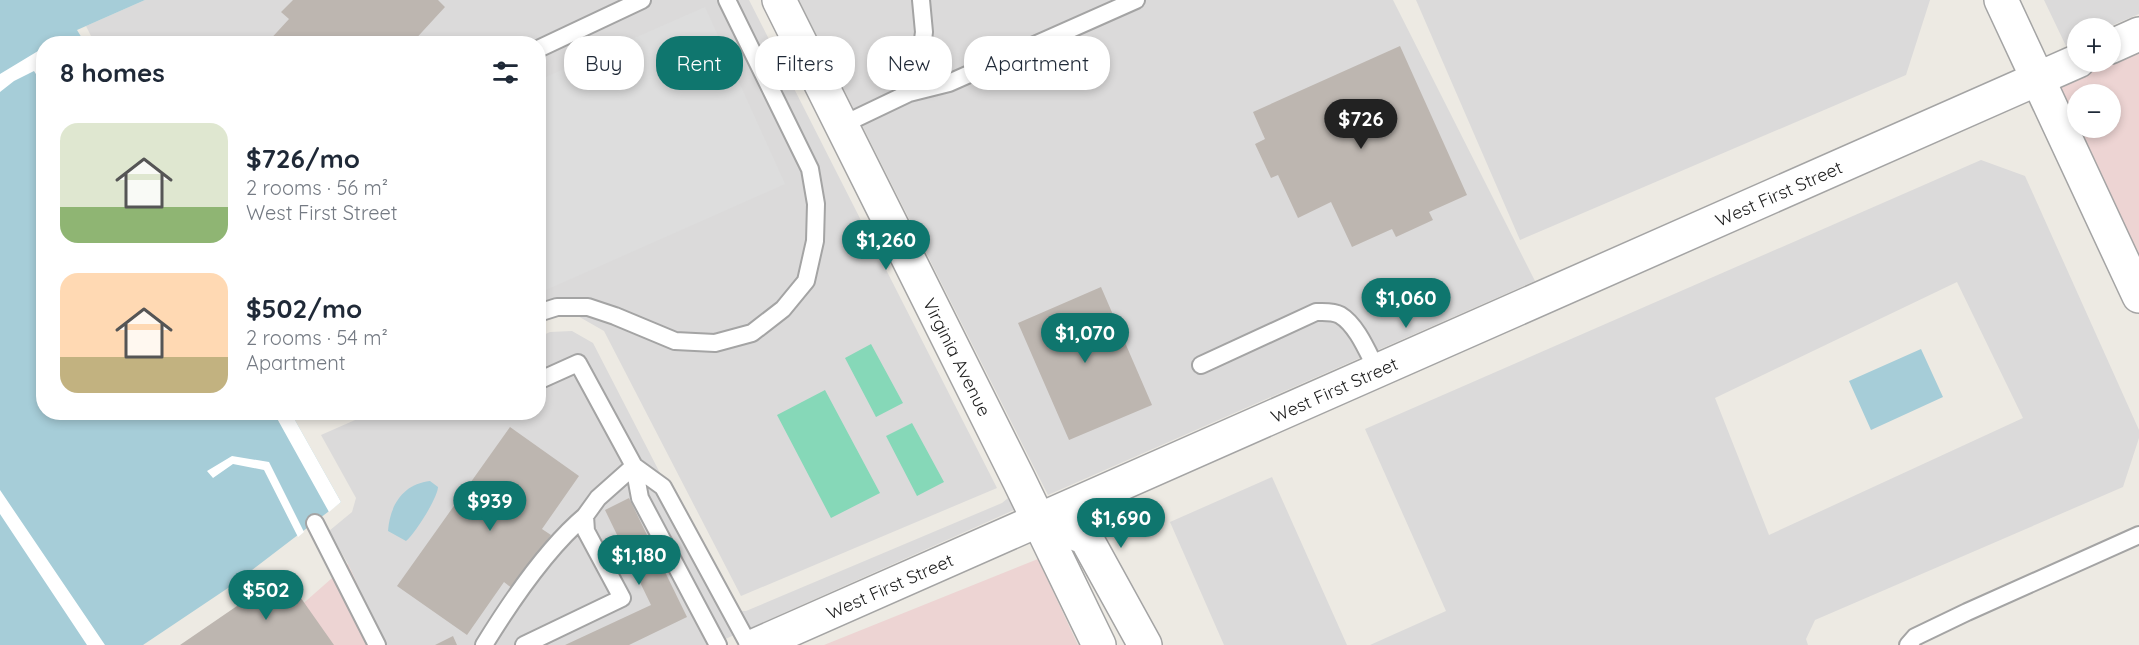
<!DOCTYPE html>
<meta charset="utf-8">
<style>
:root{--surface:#fff;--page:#f6f6f7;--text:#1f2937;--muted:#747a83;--accent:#0f766e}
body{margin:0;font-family:Quicksand,sans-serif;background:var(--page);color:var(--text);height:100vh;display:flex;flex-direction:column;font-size:22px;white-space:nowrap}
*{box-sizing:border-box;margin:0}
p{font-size:20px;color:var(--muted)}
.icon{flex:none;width:33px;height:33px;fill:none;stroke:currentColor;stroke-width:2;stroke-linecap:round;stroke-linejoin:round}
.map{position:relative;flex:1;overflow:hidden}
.drawer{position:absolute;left:36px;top:36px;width:510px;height:384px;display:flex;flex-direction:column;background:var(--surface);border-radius:24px;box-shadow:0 3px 9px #0003}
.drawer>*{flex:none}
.banner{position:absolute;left:564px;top:36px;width:570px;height:54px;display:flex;gap:12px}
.buttons{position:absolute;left:2067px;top:18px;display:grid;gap:12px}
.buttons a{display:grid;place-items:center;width:54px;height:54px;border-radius:50%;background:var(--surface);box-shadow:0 3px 9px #0003;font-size:30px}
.price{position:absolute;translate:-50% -51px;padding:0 14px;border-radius:21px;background:var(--accent);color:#fff;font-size:20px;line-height:39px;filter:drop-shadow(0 2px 3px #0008)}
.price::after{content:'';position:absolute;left:50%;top:36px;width:18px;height:14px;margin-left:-9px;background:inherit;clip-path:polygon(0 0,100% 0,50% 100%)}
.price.on{background:#222;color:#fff}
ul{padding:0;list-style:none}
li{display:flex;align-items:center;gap:18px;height:150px;padding:0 24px}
li span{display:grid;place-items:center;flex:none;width:168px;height:120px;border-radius:18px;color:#555}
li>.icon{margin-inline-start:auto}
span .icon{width:72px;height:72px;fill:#fffc;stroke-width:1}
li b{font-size:26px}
h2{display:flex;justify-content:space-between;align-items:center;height:72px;padding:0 24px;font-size:26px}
.pill{padding:0 21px;border-radius:24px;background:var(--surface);box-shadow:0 3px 9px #0003;font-size:21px;line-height:54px}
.pill.on{background:var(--accent);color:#fff}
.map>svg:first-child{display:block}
.residential{fill:#dbdada;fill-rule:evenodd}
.commercial{fill:#edd4d3;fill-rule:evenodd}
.pitch{fill:#86d8b8}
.parking{fill:#ddd}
.water{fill:#a6cdd8}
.pier{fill:#fff}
.building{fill:#bdb6b0}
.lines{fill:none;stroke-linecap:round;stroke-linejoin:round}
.service-casing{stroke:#a4a4a4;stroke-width:20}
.minor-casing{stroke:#a4a4a4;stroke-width:36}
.service{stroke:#fff;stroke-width:16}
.minor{stroke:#fff;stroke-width:33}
.labels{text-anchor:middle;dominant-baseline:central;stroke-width:4.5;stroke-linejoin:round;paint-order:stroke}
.street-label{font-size:18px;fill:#1d1d1d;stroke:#fff}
</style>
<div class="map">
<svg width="2139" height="645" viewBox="0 0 2139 645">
<rect width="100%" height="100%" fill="#edeae3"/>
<path class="residential" d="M145 0H749L997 488 741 596 604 331 576 315H548L539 319 538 44H95L86 26Z
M799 0H1393L1535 281 1048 495Z
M1416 0H1930L1906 75 1520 240Z
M2044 0H2139V14L2106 28H2078L2077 41 2066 46Z
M1981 160 2025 176 2139 430V438L2123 487 1815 620 1806 639 1808 645H1370L1446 611 1365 429ZM1957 282 2023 418 1769 535 1715 398Z
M572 331 593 343 728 605 736 611H746L1002 503 1008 498 1014 510 712 645H385L348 564 329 531 352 512 356 498 321 435 371 413 538 412 539 337 550 332Z
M1272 477 1347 645H1224L1170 522Z"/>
<path class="commercial" d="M2139 34V290L2038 79 2077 61 2110 62ZM2078 94H2110V128H2078Z
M1038 559 1078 645H824Z
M348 564 385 645H256Z"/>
<path class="pitch" d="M871 344 903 403 876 417 845 358Z
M825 390 880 493 831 518 777 415Z
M912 423 944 482 917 496 886 436Z"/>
<path class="parking" d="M705 7 785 184 539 293V80Z"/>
<path class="water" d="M0 0H145L77 30 85 43 44 44V412L291 413 341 502 231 586 143 645H0Z
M1921 349 1943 397 1871 430 1849 381Z
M430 481 438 487C438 497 415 534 406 541L388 531C390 505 403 484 430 481Z"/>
<path class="pier" d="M43 48V85L34 71 14 81 0 92V74Z
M274 413H291L341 502 329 512Z
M232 456 269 462 304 532 298 537 264 470 233 464 213 478 207 471Z
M0 490 105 645H87L0 514Z"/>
<path class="building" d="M293 0H438L445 7 411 44H266L289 19 281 12Z
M1400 46 1467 195 1429 212 1433 220 1396 237 1392 229 1352 247 1331 202 1298 218 1278 175 1271 178 1255 144 1265 139 1253 112Z
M1101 287 1152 405 1069 440 1018 323Z
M510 427 579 476 542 529 551 535 513 589 504 582 467 635 397 586Z
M629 498 687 617 629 645H565L651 605 605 510Z
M284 574 334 645H180Z
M453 636 457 645H435Z"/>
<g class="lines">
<g class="service-casing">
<path id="service" d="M538 49 642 0
M909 93 919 71 924 32 921 0
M842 125 909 93 949 83 1136 0
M538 313 557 307H588L615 316 675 341 715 343 752 333 783 309 806 281 815 241 816 204 810 169 727 0
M1201 365 1316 312C1323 312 1333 311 1340 315 1357 325 1368 353 1377 370
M538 381 578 363 634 466 640 498 718 645
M634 466 663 487 749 645
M315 523 377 645
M484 645C511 601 546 549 585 516
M524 645 622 598 586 531 585 516 598 498 634 466
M1908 645 1915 637 1967 612 2139 535"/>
</g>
<g class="minor-casing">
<g id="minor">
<path id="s1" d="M779 0 1019 480 1099 645"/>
<path d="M2001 0 2139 296"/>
<path d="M2110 47 2139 34"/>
<path d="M1039 519 1086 538 1145 645"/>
<path id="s2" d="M756 645 2078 61"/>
</g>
</g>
<use href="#service" class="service"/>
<use href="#minor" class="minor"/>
</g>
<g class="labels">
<g class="street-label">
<text stroke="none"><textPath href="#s2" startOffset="1118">West First Street</textPath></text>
<text stroke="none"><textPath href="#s1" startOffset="399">Virginia Avenue</textPath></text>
<text stroke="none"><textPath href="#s2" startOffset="632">West First Street</textPath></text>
<text stroke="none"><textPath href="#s2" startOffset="146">West First Street</textPath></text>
</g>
</g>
</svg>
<div class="buttons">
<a>+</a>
<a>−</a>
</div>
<b class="price on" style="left:1361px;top:150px">$726</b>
<b class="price" style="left:886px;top:271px">$1,260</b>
<b class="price" style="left:1406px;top:329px">$1,060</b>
<b class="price" style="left:1085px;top:364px">$1,070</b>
<b class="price" style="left:490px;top:532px">$939</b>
<b class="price" style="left:1121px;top:549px">$1,690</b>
<b class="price" style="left:639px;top:586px">$1,180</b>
<b class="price" style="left:266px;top:621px">$502</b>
<div class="banner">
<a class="pill">Buy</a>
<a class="pill on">Rent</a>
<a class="pill">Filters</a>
<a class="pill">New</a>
<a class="pill">Apartment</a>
</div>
<section class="drawer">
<h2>8 homes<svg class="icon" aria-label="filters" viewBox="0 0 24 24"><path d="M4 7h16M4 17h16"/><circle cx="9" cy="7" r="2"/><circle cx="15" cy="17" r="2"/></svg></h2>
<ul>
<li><span style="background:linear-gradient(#dfe7d0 70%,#8fb573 0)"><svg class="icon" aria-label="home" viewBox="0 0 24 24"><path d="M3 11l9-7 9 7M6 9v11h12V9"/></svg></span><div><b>$726/mo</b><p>2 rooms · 56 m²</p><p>West First Street</p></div></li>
<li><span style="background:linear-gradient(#ffd9b3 70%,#c2b280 0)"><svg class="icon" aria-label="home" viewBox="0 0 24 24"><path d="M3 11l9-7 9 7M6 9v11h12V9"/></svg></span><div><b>$502/mo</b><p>2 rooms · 54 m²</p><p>Apartment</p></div></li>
</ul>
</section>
</div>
